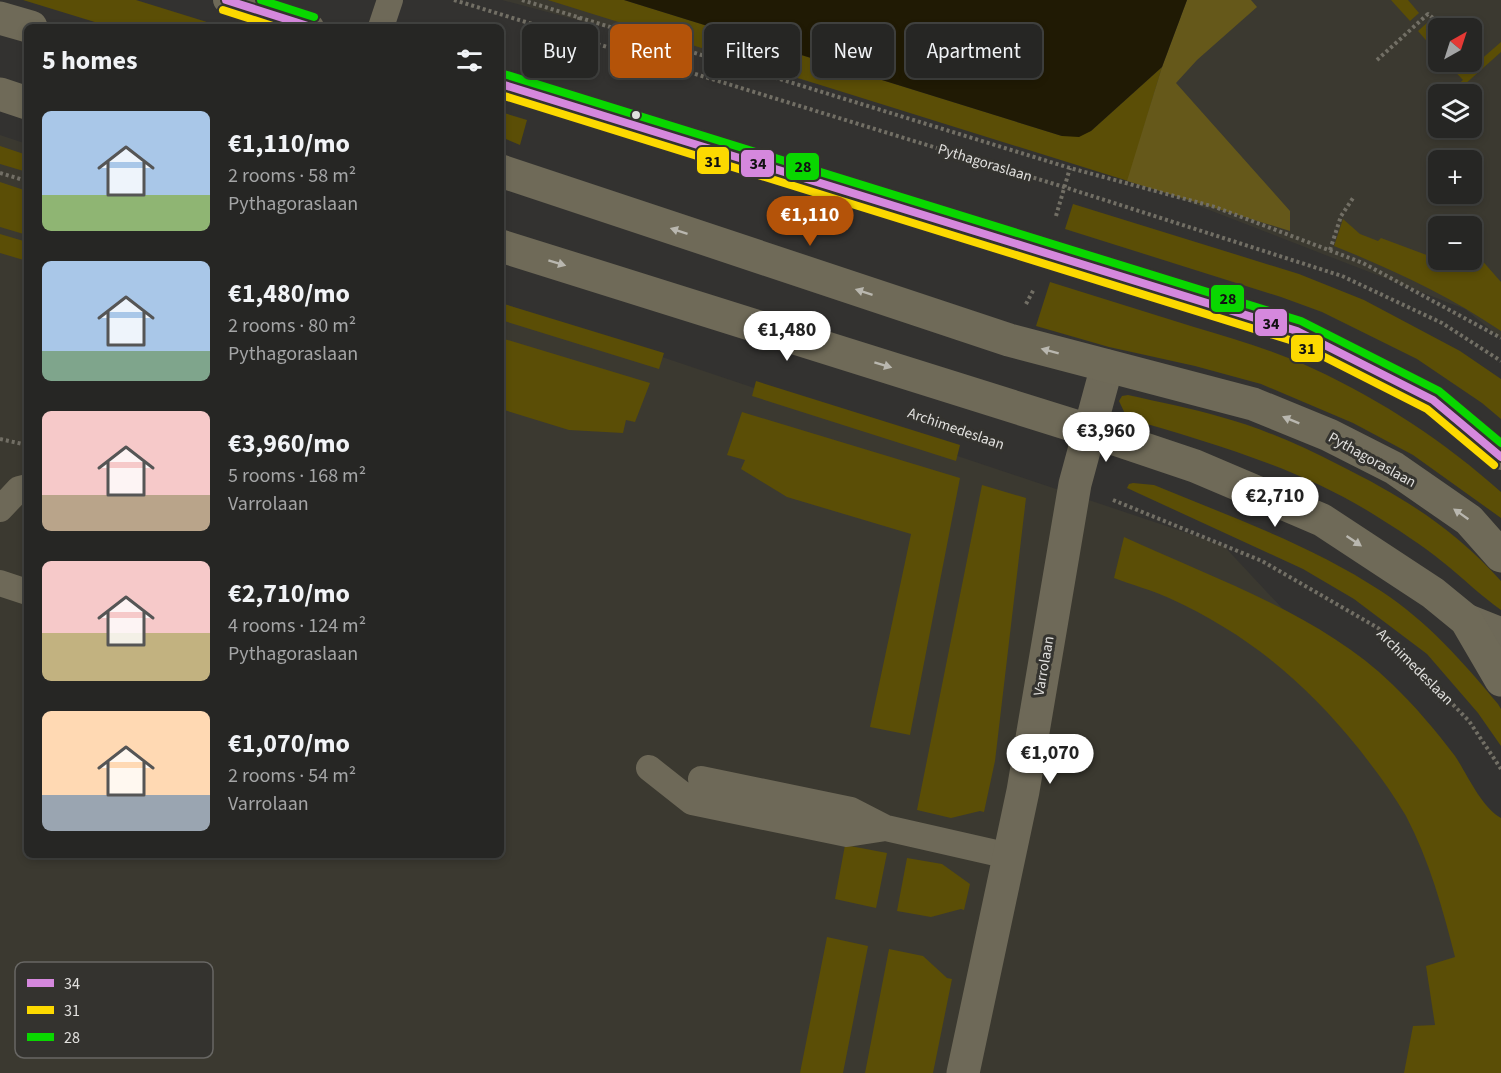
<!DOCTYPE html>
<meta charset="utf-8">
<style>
:root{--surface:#262624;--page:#323231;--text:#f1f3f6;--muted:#a4a5a6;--line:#424341;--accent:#b45309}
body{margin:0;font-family:"Source Sans 3",sans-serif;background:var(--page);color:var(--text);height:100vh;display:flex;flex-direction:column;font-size:22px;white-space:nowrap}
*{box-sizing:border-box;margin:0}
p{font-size:20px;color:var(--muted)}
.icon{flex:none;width:33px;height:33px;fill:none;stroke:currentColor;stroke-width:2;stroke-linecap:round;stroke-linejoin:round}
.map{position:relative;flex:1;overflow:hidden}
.details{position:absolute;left:24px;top:24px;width:480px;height:834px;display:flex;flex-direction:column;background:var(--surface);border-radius:9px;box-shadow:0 3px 9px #0003,0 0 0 2px var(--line)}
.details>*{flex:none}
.guide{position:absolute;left:522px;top:24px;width:570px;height:54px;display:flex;gap:12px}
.needle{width:39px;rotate:39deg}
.controls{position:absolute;left:1428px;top:18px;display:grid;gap:12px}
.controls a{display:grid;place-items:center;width:54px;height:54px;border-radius:9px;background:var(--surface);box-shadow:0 3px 9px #0003,0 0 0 2px var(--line);font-size:30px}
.price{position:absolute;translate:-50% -51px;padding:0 14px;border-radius:21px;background:#fff;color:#222;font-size:20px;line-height:39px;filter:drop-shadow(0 2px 3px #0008)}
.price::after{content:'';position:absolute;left:50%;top:36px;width:18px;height:14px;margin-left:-9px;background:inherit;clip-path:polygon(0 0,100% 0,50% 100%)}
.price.active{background:var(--accent);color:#fff}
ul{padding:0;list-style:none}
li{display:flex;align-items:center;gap:18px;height:150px;padding:0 18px}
li span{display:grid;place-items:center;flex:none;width:168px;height:120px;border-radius:9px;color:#555}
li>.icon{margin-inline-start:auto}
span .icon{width:72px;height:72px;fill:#fffc;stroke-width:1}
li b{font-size:26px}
h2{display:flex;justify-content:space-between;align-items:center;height:72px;padding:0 18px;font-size:26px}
.chip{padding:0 21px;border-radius:9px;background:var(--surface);box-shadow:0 3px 9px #0003,0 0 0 2px var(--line);font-size:21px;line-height:54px}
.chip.active{background:var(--accent);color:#fff}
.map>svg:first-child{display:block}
.built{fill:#3b3930;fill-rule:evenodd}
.green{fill:#5b4e06}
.forest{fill:#65581a}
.water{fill:#201a04}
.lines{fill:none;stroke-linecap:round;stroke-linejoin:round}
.path{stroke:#726f65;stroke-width:4;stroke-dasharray:3 3;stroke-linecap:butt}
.service{stroke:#6e6958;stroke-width:26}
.minor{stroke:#6e6958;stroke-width:33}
.secondary{stroke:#6f6a58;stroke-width:33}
.bus-1-casing{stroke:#34332f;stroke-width:12}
.bus-2-casing{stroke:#34332f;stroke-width:12}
.bus-3-casing{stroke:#34332f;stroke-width:12}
.bus-1{stroke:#d588dd;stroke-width:8}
.bus-2{stroke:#fcd900;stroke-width:8}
.bus-3{stroke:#09d700;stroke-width:8}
.oneway{fill:#b9b7af}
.bus-dot{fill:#e1e0de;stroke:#34332f;stroke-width:2}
.labels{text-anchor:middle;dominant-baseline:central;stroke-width:6;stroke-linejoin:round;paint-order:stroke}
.street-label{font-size:15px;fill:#e1e0de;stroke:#34332f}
.key{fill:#34332f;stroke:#686764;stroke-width:1.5}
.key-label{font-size:16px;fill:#e1e0de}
.line-badge{stroke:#34332f;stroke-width:2}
.pale-badge-label{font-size:16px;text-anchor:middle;font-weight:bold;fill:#111}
</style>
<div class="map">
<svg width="1501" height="1073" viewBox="0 0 1501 1073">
<rect width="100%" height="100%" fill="#333230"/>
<path class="built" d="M502 0H1501V338L1465 309 1028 140ZM1438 28H1472V62H1438ZM1438 94H1472V128H1438ZM1438 160H1472V194H1438ZM1438 226H1472V260H1438Z
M0 135 27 144V855H501V303L1223 545 1411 746 1501 1068 1500 1073H0Z"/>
<path class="green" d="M23 0H136L223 27H111Z
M548 0H624L1062 136 1091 131 1162 67 1128 181Z
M1391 0H1408L1419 13 1410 21Z
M1428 22 1438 34V54L1418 31Z
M1501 42V52L1454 94H1447L1463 80 1446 62H1463L1470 69Z
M501 112 527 120 520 145 501 137Z
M0 146 27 155V172L0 164Z
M0 182 27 191V235L0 227Z
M1073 204 1299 274 1364 300 1460 351 1501 379V419L1482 403 1417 359 1322 312 1281 297 1065 229Z
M1343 219 1360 234 1378 241 1381 238 1440 260H1472V249L1501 282V331C1449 296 1392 269 1334 246Z
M0 234 27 242V261L0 253Z
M1050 282C1098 297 1146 312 1194 327 1234 339 1276 351 1314 369 1383 401 1445 442 1501 492V518L1413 455 1353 423 1261 384 1195 366 1109 347 1036 326Z
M501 303 664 353 659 369 501 320Z
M501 338 650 383 635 422 626 420 623 433 569 430 501 409Z
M756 381 960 445 956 461 752 396Z
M1128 395C1159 402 1191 408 1221 417 1262 428 1302 446 1339 465 1403 497 1452 527 1501 581V610C1481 596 1463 578 1444 563 1422 545 1397 529 1373 514 1297 467 1211 443 1127 418L1119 401 1122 396Z
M742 412 960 478 910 735 870 727 911 534 787 497 741 469 745 460 727 455Z
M1133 483 1154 485C1231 517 1311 545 1381 591 1427 621 1463 662 1498 704L1501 709V746L1478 713 1427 654 1354 599 1303 569 1127 488 1129 484Z
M982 485 1026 498 995 761 984 812 980 811 951 818 917 810Z
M1124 537C1213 578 1321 615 1392 684 1415 706 1436 731 1455 756 1467 774 1482 808 1501 818V1073H1404L1413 1026 1435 1025 1426 966 1455 957C1443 909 1429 860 1406 816 1392 792 1376 771 1359 749 1305 682 1248 634 1169 598 1152 590 1132 585 1114 578Z
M845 845 887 853 876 908 835 899Z
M907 858 942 864 970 884 964 910 961 909 931 917 897 911Z
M827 937 868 946 843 1073H800Z
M889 949 923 956 947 978 952 979 933 1073H865Z"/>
<path class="forest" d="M1187 0H1251L1257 7 1197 60 1176 83 1290 211V231L1127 181 1162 67Z"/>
<path class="water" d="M624 0H1187L1162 67 1091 131 1079 137 1062 136Z"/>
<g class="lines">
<path class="path" d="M454 0 1064 187 1342 276 1442 323 1501 361
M522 0 1070 168 1215 207 1363 263 1501 338
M1377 60 1428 14 1439 23
M565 66 580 16
M0 173 27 181
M1056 216 1070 168
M1330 250 1341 216 1353 198
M1026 304 1034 289
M0 439 27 445
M1113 500 1262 561 1378 628 1469 721 1501 769"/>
<path class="service" d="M226 0 311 27
M381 27 390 0
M501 84 1297 331 1433 400 1501 457
M0 509 19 489 27 487
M0 583 27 592
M649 768 692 802 847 834 886 828 1009 856
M701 779 851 810 886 828"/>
<path class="minor" d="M1466 620 1501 634
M963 1073 1023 791 1075 484 1107 366"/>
<path class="secondary" d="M0 18 31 27
M0 94 27 103
M501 171 1009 340 1253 404 1329 435 1394 468 1469 520 1501 556
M501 246 1088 430 1195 466 1322 520 1433 593 1466 620 1501 680"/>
<g class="bus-1-casing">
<path id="bus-1" d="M226 0 311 27
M501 84 1297 331 1433 400 1501 457"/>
</g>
<g class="bus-2-casing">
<path id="bus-2" d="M223 10 276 27
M501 95 1293 341 1427 409 1494 465"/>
</g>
<g class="bus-3-casing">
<path id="bus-3" d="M261 0 314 17
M504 74 1301 321 1439 391 1501 443"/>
</g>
<use href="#bus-1" class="bus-1"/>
<use href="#bus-2" class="bus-2"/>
<use href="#bus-3" class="bus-3"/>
</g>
<defs><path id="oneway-solid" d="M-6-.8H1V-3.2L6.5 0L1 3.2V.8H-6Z" transform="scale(1.5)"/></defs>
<g class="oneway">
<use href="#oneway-solid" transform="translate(679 231) rotate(-162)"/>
<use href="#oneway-solid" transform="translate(557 263) rotate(17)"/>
<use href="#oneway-solid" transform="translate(864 292) rotate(-162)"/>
<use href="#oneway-solid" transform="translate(1050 351) rotate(-165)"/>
<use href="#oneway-solid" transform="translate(883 365) rotate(17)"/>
<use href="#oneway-solid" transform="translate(1291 420) rotate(-158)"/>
<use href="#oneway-solid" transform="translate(1461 514) rotate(-145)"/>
<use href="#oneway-solid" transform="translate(1354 541) rotate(34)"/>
</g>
<circle class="bus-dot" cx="636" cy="115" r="5"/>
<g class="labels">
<g class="street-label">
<text transform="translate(985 163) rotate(17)">Pythagoraslaan</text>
<text transform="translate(956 429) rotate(19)">Archimedeslaan</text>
<text transform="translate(1372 460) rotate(29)">Pythagoraslaan</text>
<text transform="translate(1044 666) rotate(-80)">Varrolaan</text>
<text transform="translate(1415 667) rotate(45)">Archimedeslaan</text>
</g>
</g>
<rect x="15" y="962" width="198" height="96" rx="9" class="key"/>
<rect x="27" y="979" width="27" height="8" fill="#d588dd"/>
<rect x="27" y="1006" width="27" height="8" fill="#fcd900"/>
<rect x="27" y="1033" width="27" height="8" fill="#09d700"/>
<g class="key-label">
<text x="64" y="989">34</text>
<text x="64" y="1016">31</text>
<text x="64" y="1043">28</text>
</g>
<g class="line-badge">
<rect x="696" y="146" width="34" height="29" rx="6" fill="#fcd900"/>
<rect x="740" y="149" width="35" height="29" rx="6" fill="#d588dd"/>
<rect x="785" y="152" width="35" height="29" rx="6" fill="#09d700"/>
<rect x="1210" y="284" width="35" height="29" rx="6" fill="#09d700"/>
<rect x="1254" y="308" width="34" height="29" rx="6" fill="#d588dd"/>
<rect x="1290" y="334" width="34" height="29" rx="6" fill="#fcd900"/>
</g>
<g class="pale-badge-label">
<text x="713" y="167">31</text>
<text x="758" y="169">34</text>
<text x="803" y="172">28</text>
<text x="1228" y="304">28</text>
<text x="1271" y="329">34</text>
<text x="1307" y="354">31</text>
</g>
</svg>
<div class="controls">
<a><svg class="needle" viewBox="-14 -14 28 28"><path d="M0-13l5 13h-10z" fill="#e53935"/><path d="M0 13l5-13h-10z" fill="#a4a5a6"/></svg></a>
<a><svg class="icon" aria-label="layers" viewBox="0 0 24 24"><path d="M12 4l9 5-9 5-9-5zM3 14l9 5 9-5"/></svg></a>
<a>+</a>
<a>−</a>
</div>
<b class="price active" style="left:810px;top:247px">€1,110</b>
<b class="price" style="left:787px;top:362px">€1,480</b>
<b class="price" style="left:1106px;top:463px">€3,960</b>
<b class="price" style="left:1275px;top:528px">€2,710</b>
<b class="price" style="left:1050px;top:785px">€1,070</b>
<div class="guide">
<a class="chip">Buy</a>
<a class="chip active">Rent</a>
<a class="chip">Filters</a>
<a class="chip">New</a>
<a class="chip">Apartment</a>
</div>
<section class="details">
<h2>5 homes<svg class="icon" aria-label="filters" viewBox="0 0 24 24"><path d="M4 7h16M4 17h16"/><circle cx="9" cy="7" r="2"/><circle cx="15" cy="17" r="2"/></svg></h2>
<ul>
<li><span style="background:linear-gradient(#a9c7e8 70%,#8fb573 0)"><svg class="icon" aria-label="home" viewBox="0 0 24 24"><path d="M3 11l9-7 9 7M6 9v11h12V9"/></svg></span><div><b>€1,110/mo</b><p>2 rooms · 58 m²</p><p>Pythagoraslaan</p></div></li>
<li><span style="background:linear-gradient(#a9c7e8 75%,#7fa58c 0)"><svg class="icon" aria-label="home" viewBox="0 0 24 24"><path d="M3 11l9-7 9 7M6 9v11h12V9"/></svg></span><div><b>€1,480/mo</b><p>2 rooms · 80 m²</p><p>Pythagoraslaan</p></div></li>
<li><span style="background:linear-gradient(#f6c9c9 70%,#b9a48a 0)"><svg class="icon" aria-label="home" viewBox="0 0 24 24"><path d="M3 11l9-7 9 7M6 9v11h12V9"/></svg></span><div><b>€3,960/mo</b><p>5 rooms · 168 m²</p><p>Varrolaan</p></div></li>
<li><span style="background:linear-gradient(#f6c9c9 60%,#c2b280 0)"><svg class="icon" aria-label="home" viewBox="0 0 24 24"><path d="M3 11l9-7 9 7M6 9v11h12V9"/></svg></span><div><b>€2,710/mo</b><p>4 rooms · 124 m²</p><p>Pythagoraslaan</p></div></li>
<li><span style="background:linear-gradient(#ffd9b3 70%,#9aa5b1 0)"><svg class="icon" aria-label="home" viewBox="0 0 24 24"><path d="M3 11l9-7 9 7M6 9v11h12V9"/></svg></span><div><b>€1,070/mo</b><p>2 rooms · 54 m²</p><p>Varrolaan</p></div></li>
</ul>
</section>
</div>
